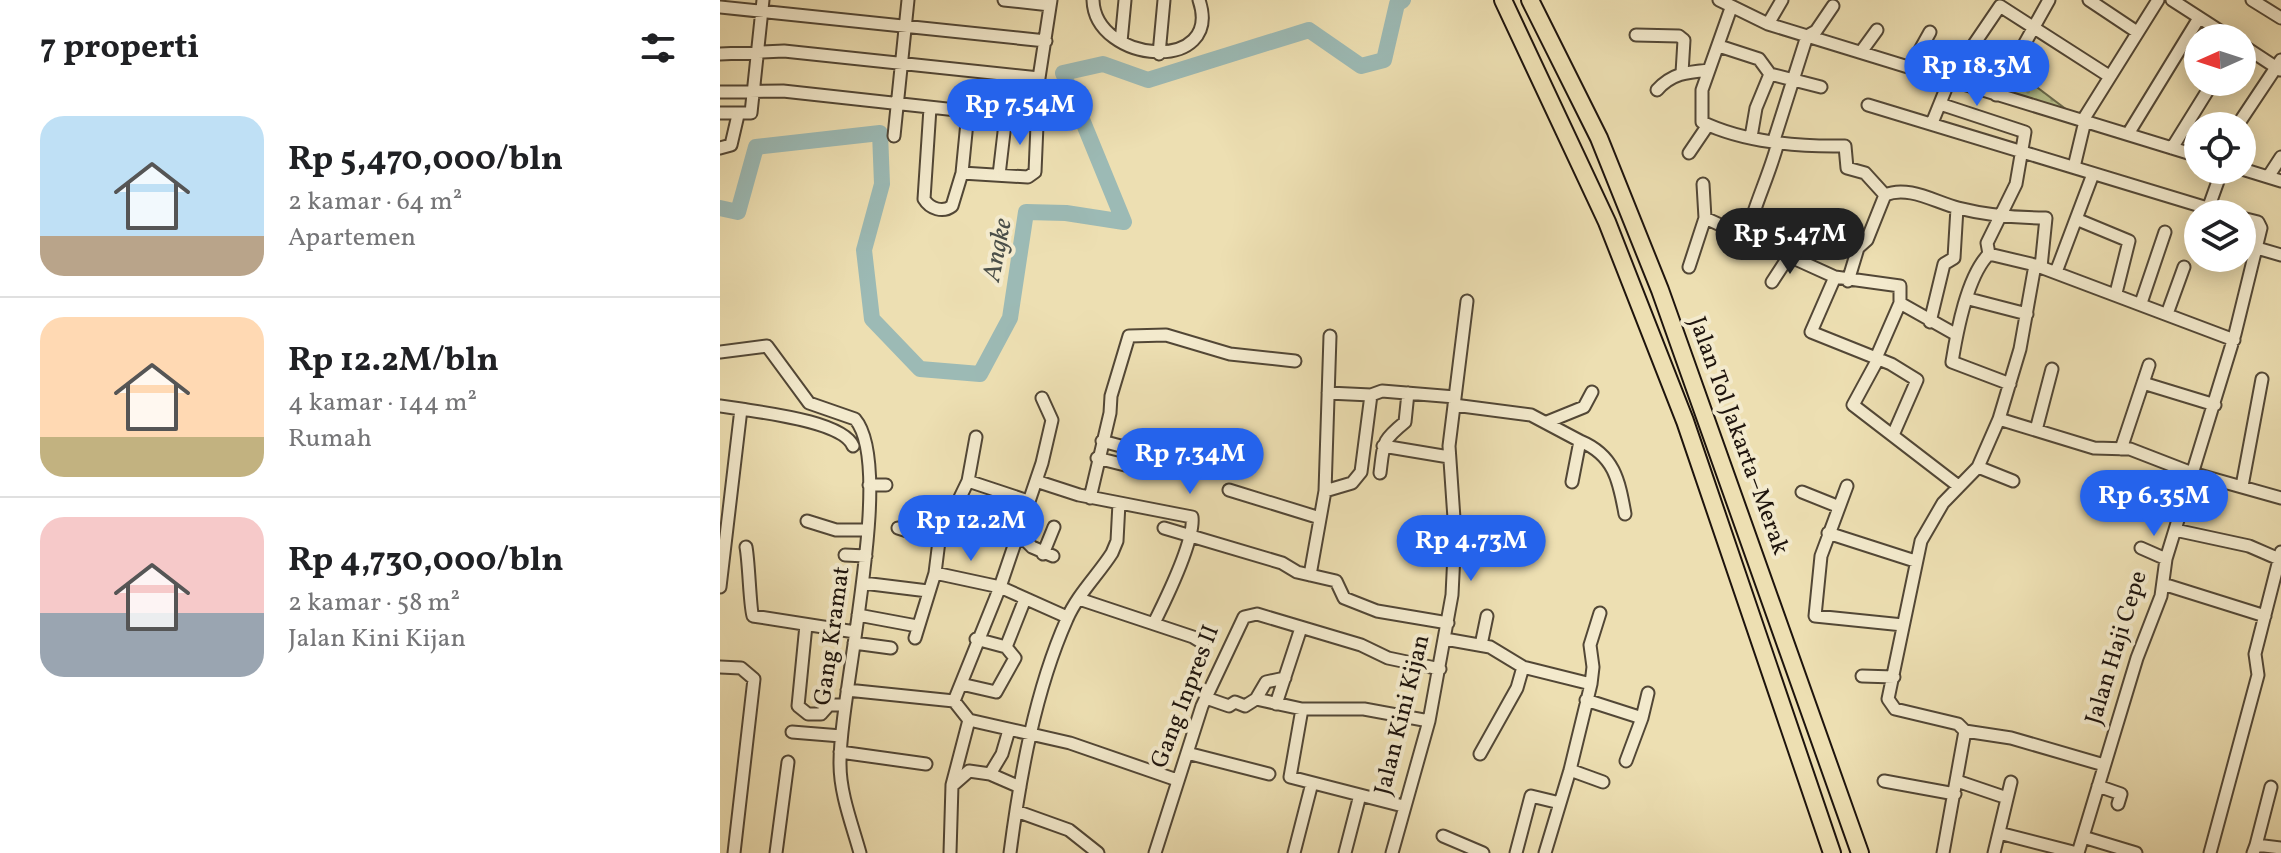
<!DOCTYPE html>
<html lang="id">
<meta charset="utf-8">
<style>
:root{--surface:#fff;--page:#f2f2f2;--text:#202124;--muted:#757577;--line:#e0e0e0;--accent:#2563eb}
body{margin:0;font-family:Vollkorn,serif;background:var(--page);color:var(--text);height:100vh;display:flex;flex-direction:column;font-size:30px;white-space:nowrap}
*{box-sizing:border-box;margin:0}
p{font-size:26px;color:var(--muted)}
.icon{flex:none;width:44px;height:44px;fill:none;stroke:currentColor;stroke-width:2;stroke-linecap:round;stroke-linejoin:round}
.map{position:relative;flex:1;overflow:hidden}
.side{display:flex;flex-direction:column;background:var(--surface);width:720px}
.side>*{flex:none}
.needle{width:52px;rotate:267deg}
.buttons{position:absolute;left:1464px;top:24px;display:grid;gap:16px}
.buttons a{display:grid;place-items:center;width:72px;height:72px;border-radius:50%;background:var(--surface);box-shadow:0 4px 20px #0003;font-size:40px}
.price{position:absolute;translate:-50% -68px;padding:0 18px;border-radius:28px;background:var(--accent);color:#fff;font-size:26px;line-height:52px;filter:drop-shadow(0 2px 4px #0008)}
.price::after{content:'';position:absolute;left:50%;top:48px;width:24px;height:18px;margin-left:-12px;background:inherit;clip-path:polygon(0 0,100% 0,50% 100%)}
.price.current{background:#222;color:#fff}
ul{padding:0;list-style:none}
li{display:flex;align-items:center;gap:24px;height:200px;padding:0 40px}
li+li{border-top:2px solid var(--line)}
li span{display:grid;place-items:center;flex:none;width:224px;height:160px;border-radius:24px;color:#555}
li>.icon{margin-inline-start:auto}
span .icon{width:96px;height:96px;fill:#fffc;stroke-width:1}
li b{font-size:34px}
h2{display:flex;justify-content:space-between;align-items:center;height:96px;padding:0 40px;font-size:34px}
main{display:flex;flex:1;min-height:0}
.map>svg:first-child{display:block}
.park{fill:url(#park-dots);stroke:#6a6b4d;stroke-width:2}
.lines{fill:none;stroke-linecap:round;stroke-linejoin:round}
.river{stroke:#9cbab5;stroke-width:16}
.minor-casing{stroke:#524736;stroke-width:15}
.highway-casing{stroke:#1e140d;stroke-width:20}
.minor{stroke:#f3eacd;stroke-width:11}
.highway{stroke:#eddfb2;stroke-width:16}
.labels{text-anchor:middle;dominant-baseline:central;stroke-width:8;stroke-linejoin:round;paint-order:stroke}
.street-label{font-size:24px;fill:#1e140d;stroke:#f3eacd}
.water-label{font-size:26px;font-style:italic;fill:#4a4e48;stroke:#f3eacd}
</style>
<main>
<section class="side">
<h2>7 properti<svg class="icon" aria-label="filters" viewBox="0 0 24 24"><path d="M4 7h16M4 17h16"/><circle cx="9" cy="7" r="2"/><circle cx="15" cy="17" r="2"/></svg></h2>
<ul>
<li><span style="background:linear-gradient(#bfe0f5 75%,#b9a48a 0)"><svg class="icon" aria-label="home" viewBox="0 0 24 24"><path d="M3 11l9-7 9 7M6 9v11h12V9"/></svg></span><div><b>Rp 5,470,000/bln</b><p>2 kamar · 64 m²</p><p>Apartemen</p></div></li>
<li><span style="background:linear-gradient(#ffd9b3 75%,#c2b280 0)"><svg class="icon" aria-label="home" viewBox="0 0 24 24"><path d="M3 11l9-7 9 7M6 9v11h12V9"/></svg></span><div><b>Rp 12.2M/bln</b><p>4 kamar · 144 m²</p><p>Rumah</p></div></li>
<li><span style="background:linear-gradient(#f6c9c9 60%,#9aa5b1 0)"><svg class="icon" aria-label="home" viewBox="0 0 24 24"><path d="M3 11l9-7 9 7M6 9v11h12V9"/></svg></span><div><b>Rp 4,730,000/bln</b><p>2 kamar · 58 m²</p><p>Jalan Kini Kijan</p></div></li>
</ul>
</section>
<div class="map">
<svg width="1561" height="853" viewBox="0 0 1561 853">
<defs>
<pattern id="park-dots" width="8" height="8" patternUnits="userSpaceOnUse" patternTransform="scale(2)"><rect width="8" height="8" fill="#b7c28d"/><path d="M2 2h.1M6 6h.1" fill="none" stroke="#9da678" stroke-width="1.8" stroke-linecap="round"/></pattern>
</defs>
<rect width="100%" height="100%" fill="#eddfb2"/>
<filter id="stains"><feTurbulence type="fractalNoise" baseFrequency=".0025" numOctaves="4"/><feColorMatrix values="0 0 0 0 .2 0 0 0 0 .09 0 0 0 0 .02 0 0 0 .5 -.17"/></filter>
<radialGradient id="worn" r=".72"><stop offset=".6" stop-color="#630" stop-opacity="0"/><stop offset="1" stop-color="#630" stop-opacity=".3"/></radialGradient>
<path class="park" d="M1293 69 1359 119 1278 93Z"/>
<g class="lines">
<path class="river" d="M0 208 18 212 36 147 160 133 162 184 144 250 152 319 200 369 260 374 290 318 306 212 346 213 404 222 343 73 383 64 428 80 589 30 641 66 664 60 677 4 683 0"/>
<g class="minor-casing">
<path id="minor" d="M284 0 330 5
M373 0C375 64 504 74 479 0
M999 0 1048 24 1478 156
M1369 0 1417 32
M1452 0 1511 38
M1532 0 1561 18
M0 7 326 41
M1011 8 982 90V122C1023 142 1079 147 1125 146L1127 168 1145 173 1165 195
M1048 24 1062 0
M916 35 959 36 964 40 962 73
M401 42 405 0
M1522 45 1560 70
M999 46 1039 59 1050 74 1101 87
M1141 52 1157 30
M0 54 64 51 319 78
M439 54 444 0
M1190 68 1210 32
M937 90C952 73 968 72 989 70
M0 92 63 91 318 119
M1276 95 1329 0
M1220 104 1305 132 1296 184 1267 243 1269 254
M1148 105 1507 214
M210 108 204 199C210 209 223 213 232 206L242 173 248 112
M0 113H31L43 0
M1363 120 1438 0
M1212 123 1229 81 1280 6 1389 76
M1517 126 1561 60
M1408 134 1479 18
M174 136 188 0
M1031 137 1036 108 1050 74
M0 148 11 145 18 115
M1452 148 1493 82
M969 153 988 125
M1354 167 1365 121
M1522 169 1561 181
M242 173 308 177 315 172 319 78 331 0
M279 175 286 115
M1548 177 1561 157
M1165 195C1188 185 1215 202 1238 208 1266 215 1298 218 1326 218L1321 267
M1488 209 1502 170
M985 218 1115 277 1180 286V303L1156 358
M1356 219 1409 241 1396 293
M1026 238C1034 206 1048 178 1057 146L1054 140 1087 36 1096 31 1113 6
M1537 248 1561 255
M1269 254 1315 265 1514 340
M1269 254C1247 276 1237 331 1232 362L1290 384
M969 267 985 218 983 184
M1336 272 1373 174
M1115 277 1091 332 1171 364 1197 380 1173 435
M1128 281 1138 248 1147 240 1165 195
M1052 282 1069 256
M1249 299 1307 314
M1180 303 1235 334
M1421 303 1445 232
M1447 314 1464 267
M1210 322 1224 264 1234 258 1237 208
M0 352 47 346 89 403 135 419C176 467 119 695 120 764 120 794 132 824 140 853
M1158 359 1133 405 1237 485
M1423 383 1495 405
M608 393 651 395 662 391 735 397
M734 405 811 415 860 441 852 482
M0 406 21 409 0 587
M21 409C46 413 123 422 133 446
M1279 419 1374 448 1410 449 1472 473 1561 498
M827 422 864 407 872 392
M1316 430 1332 369
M382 441 449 459
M860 441C894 455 899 480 905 514
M663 446 729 457
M1401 449 1429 365
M377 458 405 465 409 448
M1258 467 1293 481
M660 473C664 441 662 441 685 422L688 393
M248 481 308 501
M316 481 359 495 472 517C475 540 445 601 434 623
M149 485H166
M1127 486 1101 556 1095 616 1183 625
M1522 486 1542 379
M509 490 600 518
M605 491 632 483 641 472 651 395
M1082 492 1117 506
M370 498 390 413 391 396 409 336 446 335 510 354 575 361
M87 521 116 530H148
M178 528 219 541
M444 528 562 563 577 572 616 581 624 598 657 611 728 623
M1455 530 1529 546 1559 559
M298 533 312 547 333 556
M1108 533 1195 561
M26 547C29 562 30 611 33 616L135 632
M1421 548 1446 559
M323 554 334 527
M125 555 146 556
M215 573 280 587 347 617
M590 575 605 491 610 336
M143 583 208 591
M1443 584 1545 616
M359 599 473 637 483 643
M138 615 197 626
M86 625 78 706 88 714H101L109 705H125
M195 638 215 573 219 541 248 481 256 437
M725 639 770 647 803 667 871 684
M134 643 171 648
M761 645 767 616
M286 647 305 599
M0 667 21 668 34 679 14 853
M1142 676 1174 677
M241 684 276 692 295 658 286 647 256 639
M127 690 234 701 249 720 350 743 457 780
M486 698 509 706 515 702 525 706 536 699 546 682 565 678
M536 699 582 709H644L709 721
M866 700 922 718 906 761
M234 701 280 587 322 463 332 420 322 398
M556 704 581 628
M582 709 570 777 683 806
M922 718 928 693
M1245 731 1291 738 1384 765
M72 732 121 736
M120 752 206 764
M467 753 549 774
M760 754 797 688 803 667
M850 770 883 782
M270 774 282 754 289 730
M1164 781 1235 794
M1237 781 1287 798
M233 785 249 771 270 774 300 787
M1378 786 1401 794 1398 804
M296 811 349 830 378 853
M1279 833 1357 853
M723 836 763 853
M1363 837 1416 853
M1536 845 1551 787
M56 853 68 762
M230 853 232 785 249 720
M290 853C300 776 315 691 347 619 357 595 378 575 392 553L397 541 399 503
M435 853 482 706 524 617 537 614 641 645 668 658 720 669
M574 853 592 783
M625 853 640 795
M672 853 709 721 732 595 735 533 729 446 747 301
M796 853 811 796 840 803
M825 853 850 770 871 684 873 667 870 645 880 613
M1223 853 1245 731 1238 724 1175 709 1168 699 1201 541 1223 503 1258 467 1279 419 1300 349 1315 265
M1274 853 1291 782
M1358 853 1417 658 1441 596 1446 559 1515 334 1541 228 1538 222 1522 218
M1490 853 1538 675 1535 654 1561 552
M1533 853 1536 845 1561 848"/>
</g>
<g class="highway-casing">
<path id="highway" d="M783 0 887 222 965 421 1112 853
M810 0 879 138 940 290 1140 853"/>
</g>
<use href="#minor" class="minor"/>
<use href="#highway" class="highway"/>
</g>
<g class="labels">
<g class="street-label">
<text transform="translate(1018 436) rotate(70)">Jalan Tol Jakarta–Merak</text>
<text transform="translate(113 636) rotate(-82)">Gang Kramat</text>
<text transform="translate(1397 648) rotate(-73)">Jalan Haji Cepe</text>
<text transform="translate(466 697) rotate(-69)">Gang Inpres II</text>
<text transform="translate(683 715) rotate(-76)">Jalan Kini Kijan</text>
</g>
<g class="water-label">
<text transform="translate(278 250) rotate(-79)">Angke</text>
</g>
</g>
<rect width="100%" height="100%" filter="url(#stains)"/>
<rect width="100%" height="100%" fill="url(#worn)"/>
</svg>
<div class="buttons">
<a><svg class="needle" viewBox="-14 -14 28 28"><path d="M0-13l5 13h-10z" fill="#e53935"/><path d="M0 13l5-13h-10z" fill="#757577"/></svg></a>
<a><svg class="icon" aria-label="locate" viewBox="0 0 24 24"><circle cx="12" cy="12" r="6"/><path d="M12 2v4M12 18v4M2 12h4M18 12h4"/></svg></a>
<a><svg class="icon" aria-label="layers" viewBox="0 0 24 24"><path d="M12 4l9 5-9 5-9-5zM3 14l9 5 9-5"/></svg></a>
</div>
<b class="price" style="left:1257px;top:108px">Rp 18.3M</b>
<b class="price" style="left:300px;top:147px">Rp 7.54M</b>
<b class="price current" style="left:1070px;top:276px">Rp 5.47M</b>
<b class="price" style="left:470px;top:496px">Rp 7.34M</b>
<b class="price" style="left:1434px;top:538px">Rp 6.35M</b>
<b class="price" style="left:251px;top:563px">Rp 12.2M</b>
<b class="price" style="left:751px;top:583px">Rp 4.73M</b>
</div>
</main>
